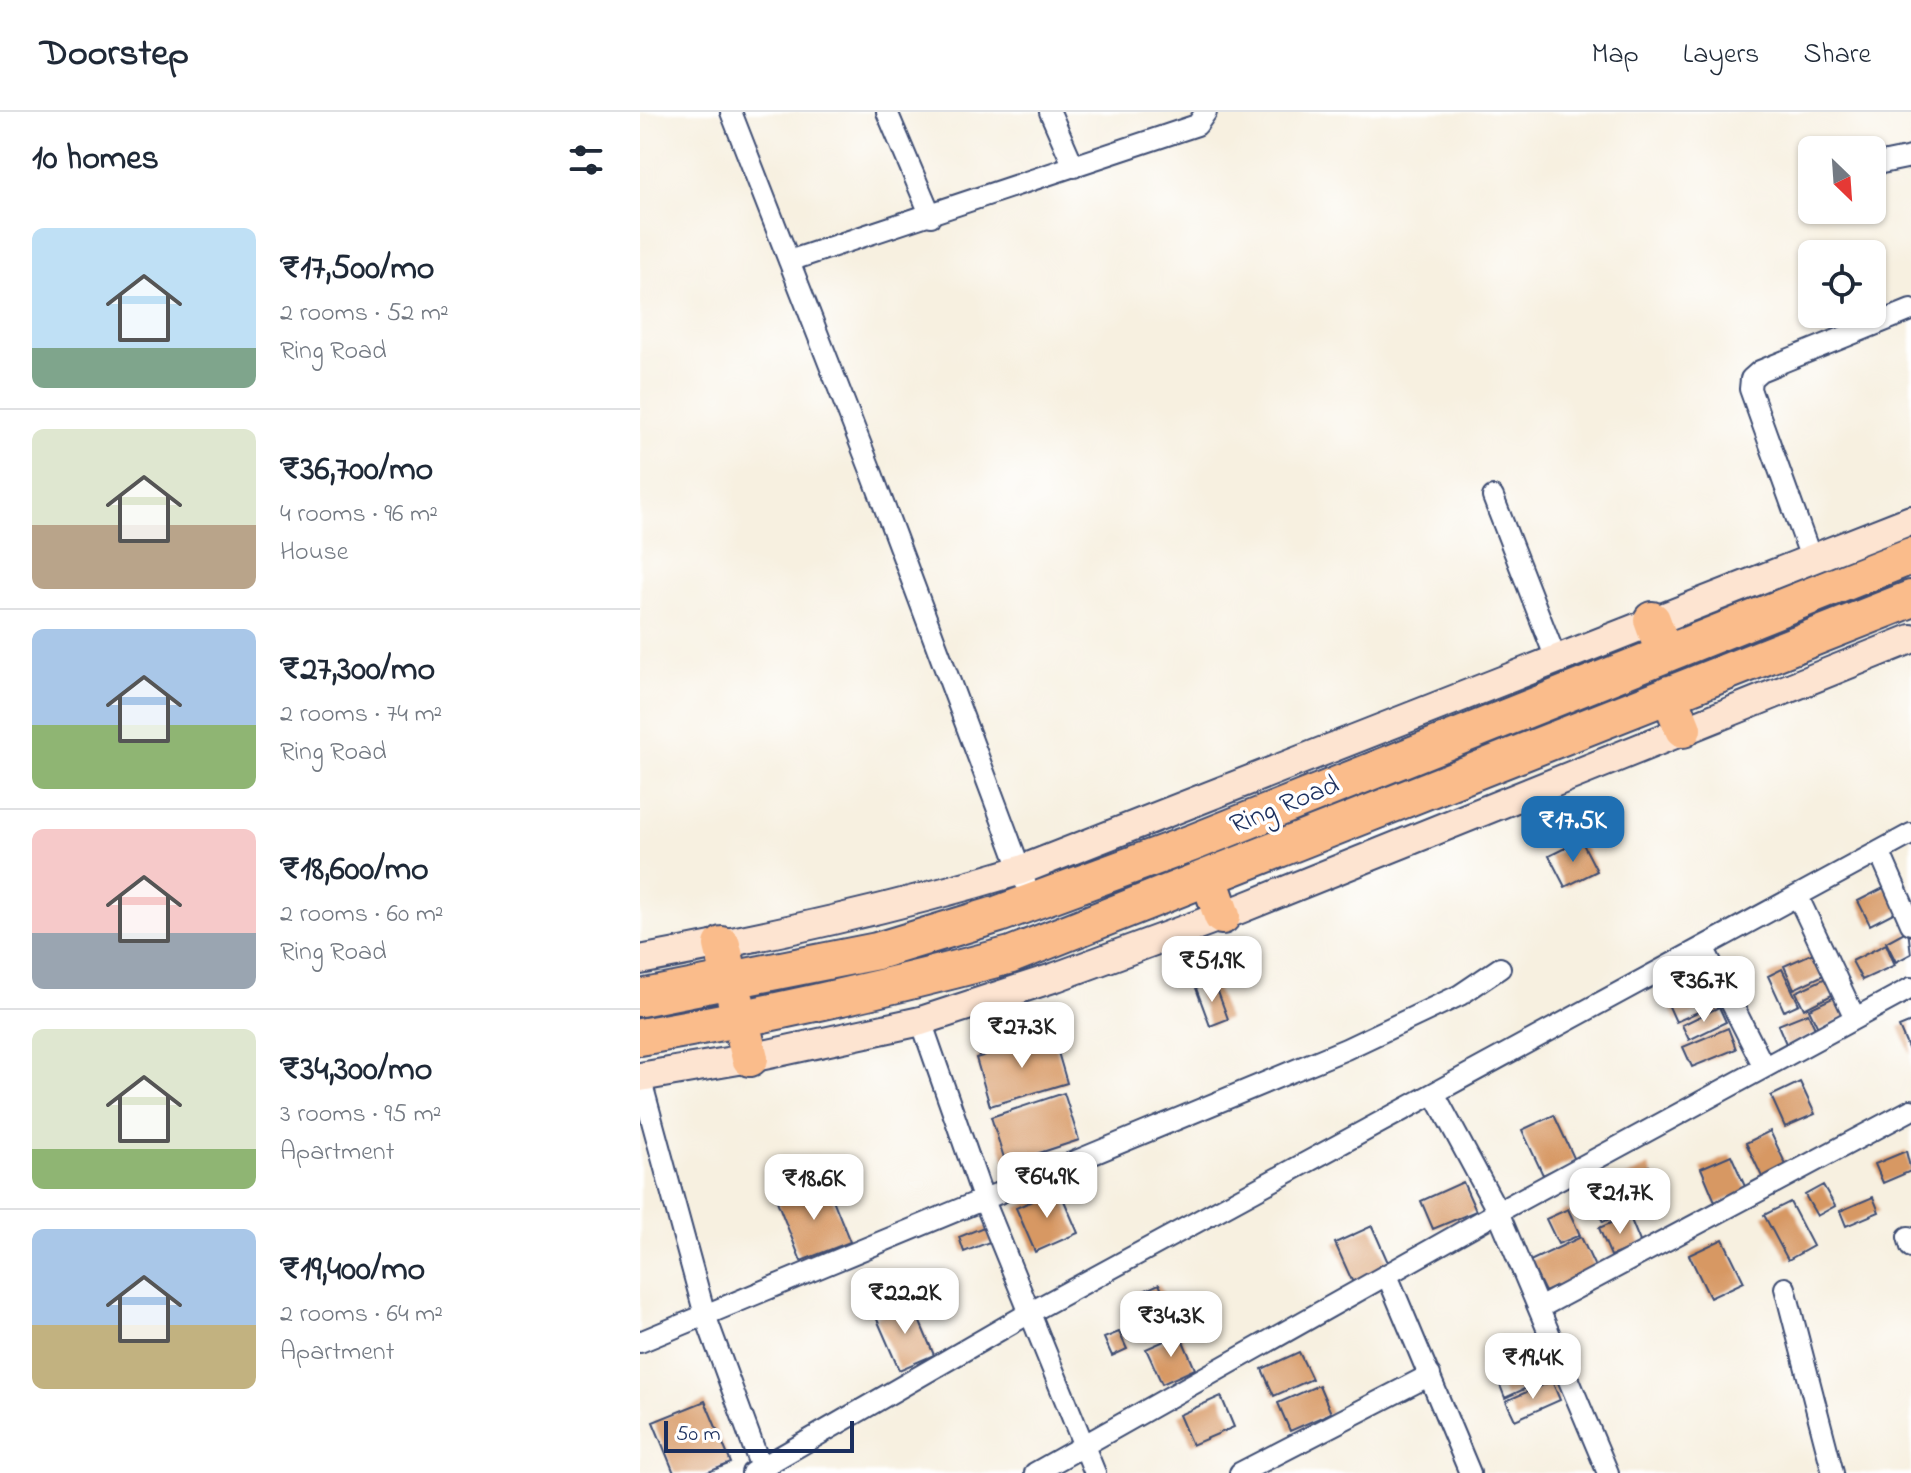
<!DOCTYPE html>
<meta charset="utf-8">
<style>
:root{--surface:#fff;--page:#f6f6f7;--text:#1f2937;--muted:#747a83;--line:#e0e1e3;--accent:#1f6fb2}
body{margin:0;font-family:"Indie Flower",sans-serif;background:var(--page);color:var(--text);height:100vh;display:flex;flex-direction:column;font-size:30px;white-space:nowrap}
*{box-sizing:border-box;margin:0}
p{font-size:26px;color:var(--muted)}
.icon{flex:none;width:44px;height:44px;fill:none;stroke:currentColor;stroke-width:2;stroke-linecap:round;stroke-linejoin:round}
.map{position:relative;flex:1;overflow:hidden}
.drawer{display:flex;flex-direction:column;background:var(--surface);width:640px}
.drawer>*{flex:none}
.needle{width:52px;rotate:155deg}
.buttons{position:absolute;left:1158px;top:24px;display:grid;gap:16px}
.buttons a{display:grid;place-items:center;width:88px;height:88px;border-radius:12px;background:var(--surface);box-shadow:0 2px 6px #0004;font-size:40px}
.scale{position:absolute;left:24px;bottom:20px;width:190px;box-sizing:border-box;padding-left:8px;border:4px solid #1b2f5e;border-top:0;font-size:22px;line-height:28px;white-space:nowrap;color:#1b2f5e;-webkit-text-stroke:6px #fff;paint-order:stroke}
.price{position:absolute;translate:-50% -68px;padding:0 18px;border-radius:16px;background:#fff;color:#222;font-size:26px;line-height:52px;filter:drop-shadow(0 2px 4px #0008)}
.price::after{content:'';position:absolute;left:50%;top:48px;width:24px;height:18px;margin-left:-12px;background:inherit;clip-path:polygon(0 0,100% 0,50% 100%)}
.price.selected{background:var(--accent);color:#fff}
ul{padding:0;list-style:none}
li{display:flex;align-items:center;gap:24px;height:200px;padding:0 32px}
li+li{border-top:2px solid var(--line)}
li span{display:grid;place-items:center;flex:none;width:224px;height:160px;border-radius:12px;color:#555}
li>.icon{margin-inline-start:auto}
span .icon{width:96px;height:96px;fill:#fffc;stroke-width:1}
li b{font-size:34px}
h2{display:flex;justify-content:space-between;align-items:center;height:96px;padding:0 32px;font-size:34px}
header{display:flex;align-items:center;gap:48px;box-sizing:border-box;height:112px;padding:0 40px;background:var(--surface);border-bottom:2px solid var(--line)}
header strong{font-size:38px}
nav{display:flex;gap:44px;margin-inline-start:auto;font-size:28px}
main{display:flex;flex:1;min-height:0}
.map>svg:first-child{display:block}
.building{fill:#d79864}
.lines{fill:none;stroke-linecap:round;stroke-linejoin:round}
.street-casing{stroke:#3c4c72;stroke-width:24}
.secondary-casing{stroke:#3c4c72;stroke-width:32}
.highway-casing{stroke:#3c4c72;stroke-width:40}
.street{stroke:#fff;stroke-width:20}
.secondary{stroke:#fde4d1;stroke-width:28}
.highway{stroke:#fabc8b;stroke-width:36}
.labels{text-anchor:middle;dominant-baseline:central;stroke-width:7;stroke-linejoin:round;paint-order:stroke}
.street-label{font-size:28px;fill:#1b2f5e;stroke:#fff}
</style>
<header>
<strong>Doorstep</strong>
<nav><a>Map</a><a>Layers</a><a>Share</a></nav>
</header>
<main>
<section class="drawer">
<h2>10 homes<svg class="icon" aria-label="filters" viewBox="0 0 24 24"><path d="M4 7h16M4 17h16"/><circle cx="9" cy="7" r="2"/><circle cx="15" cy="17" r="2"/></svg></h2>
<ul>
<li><span style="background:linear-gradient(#bfe0f5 75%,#7fa58c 0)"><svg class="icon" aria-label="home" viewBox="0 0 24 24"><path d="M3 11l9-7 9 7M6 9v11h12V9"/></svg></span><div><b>₹17,500/mo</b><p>2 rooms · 52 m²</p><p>Ring Road</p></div></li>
<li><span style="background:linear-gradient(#dfe7d0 60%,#b9a48a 0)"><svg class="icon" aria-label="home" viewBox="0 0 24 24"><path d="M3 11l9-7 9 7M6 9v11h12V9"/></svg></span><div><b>₹36,700/mo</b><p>4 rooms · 96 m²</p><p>House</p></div></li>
<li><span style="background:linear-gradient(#a9c7e8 60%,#8fb573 0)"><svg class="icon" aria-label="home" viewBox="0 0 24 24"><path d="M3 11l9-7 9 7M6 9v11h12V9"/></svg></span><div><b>₹27,300/mo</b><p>2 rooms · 74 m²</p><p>Ring Road</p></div></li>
<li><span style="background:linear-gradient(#f6c9c9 65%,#9aa5b1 0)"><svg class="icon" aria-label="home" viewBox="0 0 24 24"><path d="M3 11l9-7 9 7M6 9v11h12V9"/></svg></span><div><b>₹18,600/mo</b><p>2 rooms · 60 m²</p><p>Ring Road</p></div></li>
<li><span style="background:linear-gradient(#dfe7d0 75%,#8fb573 0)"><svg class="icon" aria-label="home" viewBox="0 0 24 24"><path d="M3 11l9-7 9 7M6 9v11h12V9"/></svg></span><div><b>₹34,300/mo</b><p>3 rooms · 95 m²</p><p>Apartment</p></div></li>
<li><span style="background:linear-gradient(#a9c7e8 60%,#c2b280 0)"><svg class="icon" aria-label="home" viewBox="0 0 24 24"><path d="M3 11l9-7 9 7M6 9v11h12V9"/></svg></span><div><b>₹19,400/mo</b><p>2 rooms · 64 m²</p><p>Apartment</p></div></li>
</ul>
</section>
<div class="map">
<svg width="1271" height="1361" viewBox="0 0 1271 1361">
<rect width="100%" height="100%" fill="#fff"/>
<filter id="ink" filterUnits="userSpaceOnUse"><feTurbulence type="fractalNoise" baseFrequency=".0125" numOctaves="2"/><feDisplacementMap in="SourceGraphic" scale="16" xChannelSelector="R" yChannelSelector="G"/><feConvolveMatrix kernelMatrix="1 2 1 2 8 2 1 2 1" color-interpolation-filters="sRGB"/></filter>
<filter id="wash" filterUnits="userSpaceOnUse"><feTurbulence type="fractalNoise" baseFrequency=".006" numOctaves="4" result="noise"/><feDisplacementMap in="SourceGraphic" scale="32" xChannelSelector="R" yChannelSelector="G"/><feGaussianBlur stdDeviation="1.8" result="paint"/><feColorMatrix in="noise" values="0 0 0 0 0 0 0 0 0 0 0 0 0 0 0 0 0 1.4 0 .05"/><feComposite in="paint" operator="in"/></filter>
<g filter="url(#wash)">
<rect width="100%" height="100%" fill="#f7f0e0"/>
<g id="blocks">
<path class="building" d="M941 728 957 759 925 775 909 744Z
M1251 772 1263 796 1230 813 1218 789Z
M1268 818 1271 842 1256 850 1246 830Z
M1246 832 1255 853 1222 868 1212 849Z
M1180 838 1190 860 1154 877 1144 854Z
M1142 857 1159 892 1144 899 1128 864Z
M1192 863 1200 879 1164 897 1156 880Z
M574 869 588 907 570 914 556 876Z
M1071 870 1080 890 1036 910 1027 890Z
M1199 883 1208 904 1179 918 1169 897Z
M1079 895 1086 910 1049 928 1042 913Z
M1168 901 1177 921 1147 934 1138 913Z
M1271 910V943L1259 915Z
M1088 916 1096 937 1052 955 1043 935Z
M413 923 427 971 350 994 336 946Z
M1160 970 1175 1002 1145 1015 1131 984Z
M424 981 439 1028 366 1052 351 1005Z
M914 1003 935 1048 903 1063 882 1018Z
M1130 1019 1147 1055 1123 1067 1106 1031Z
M1266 1039 1271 1059 1243 1071 1235 1052Z
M1091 1043 1107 1079 1076 1092 1061 1056Z
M1009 1054 1021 1082 990 1095 978 1068Z
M975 1066 989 1098 963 1110 948 1078Z
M186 1070 210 1130 161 1149 137 1089Z
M823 1070 836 1099 793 1117 781 1089Z
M1183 1073 1195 1094 1177 1104 1165 1083Z
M419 1077 438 1121 395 1140 376 1096Z
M1233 1085 1239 1100 1206 1114 1200 1099Z
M1150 1090 1173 1134 1148 1148 1124 1103Z
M928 1097 940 1123 918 1132 906 1107Z
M989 1103 1001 1132 971 1144 959 1116Z
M346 1114 352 1129 324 1140 319 1125Z
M732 1114 750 1155 713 1171 695 1131Z
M941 1125 956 1157 905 1180 890 1149Z
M1083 1127 1104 1170 1070 1186 1049 1143Z
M519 1172 538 1213 505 1228 486 1187Z
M271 1189 294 1243 259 1258 236 1205Z
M479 1220 487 1237 472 1244 464 1226Z
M540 1222 555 1257 522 1272 506 1237Z
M659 1240 672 1267 634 1284 622 1257Z
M890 1242 902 1269 865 1286 854 1258Z
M912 1269 920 1288 875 1308 866 1289Z
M679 1273 691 1301 650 1319 638 1291Z
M581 1284 594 1315 552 1333 539 1303Z
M65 1289 91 1351 66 1361H34L13 1310Z"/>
</g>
</g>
<g filter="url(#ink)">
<use href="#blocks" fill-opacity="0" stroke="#3c4c72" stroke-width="2"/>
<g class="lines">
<g class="street-casing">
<path id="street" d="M91 0 231 359 385 770
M247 0 291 104
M410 0 434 55
M1232 53 1271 45
M149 149 557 13 566 0
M853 385 916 547
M1171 446 1110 277 1111 267 1120 259 1271 198
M1240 741 1271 812
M1158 785 1215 906
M1063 835 1124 955
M281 909 343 1086 455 1361
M0 965 65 1203 123 1361
M795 983 858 1100 968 1361
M1268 1125 1271 1135
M747 1163 830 1361
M1145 1176 1193 1361
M901 1195 1271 998
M0 1230 706 937 820 883 860 856
M112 1361 391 1200 1271 722
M395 1361 858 1100 1271 876
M600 1361 790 1263"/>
</g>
<g class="secondary-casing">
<path id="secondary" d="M0 848C132 823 252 797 381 758L1271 408
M0 965 110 946 281 909 416 865 590 801 1271 527"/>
</g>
<g class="highway-casing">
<path id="highway" d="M1012 508 1024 541
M1029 582 1043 617
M569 766 582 804
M82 833 110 946
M0 886 237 839 359 802 552 731 1271 444
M0 925C125 904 248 876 371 843L1271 487"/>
</g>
<use href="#street" class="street"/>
<use href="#secondary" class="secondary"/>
<use href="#highway" class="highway"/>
</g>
</g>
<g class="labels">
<g class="street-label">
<text transform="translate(645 694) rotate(-22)">Ring Road</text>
</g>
</g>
</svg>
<div class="buttons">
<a><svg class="needle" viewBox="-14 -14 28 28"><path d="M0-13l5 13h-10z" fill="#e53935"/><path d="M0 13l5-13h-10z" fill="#747a83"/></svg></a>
<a><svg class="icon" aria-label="locate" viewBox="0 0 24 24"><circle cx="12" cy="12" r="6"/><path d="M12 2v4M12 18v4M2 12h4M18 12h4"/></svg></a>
</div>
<div class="scale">50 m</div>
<b class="price selected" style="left:933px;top:752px">₹17.5K</b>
<b class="price" style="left:572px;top:892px">₹51.9K</b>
<b class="price" style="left:1064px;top:912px">₹36.7K</b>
<b class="price" style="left:382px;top:958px">₹27.3K</b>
<b class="price" style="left:407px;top:1108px">₹64.9K</b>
<b class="price" style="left:174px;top:1110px">₹18.6K</b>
<b class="price" style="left:980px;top:1124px">₹21.7K</b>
<b class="price" style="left:265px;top:1224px">₹22.2K</b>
<b class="price" style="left:531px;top:1247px">₹34.3K</b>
<b class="price" style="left:893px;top:1289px">₹19.4K</b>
</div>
</main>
